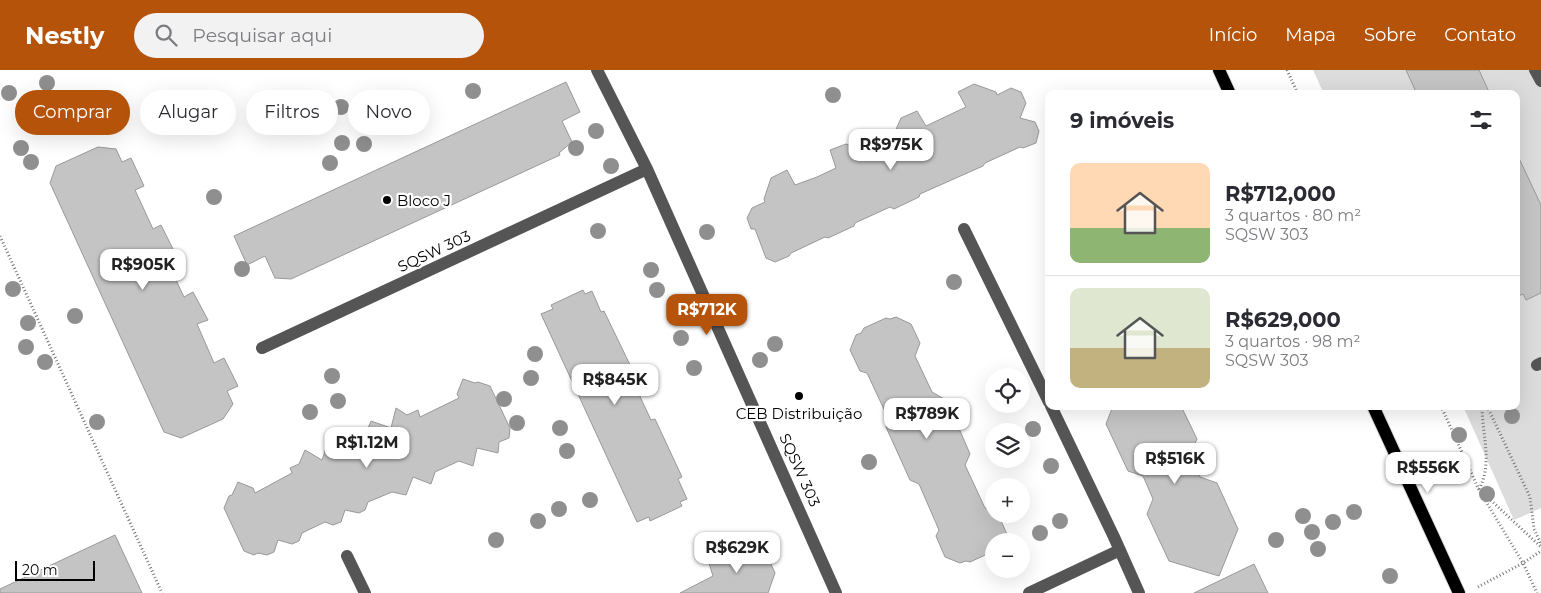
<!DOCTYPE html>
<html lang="pt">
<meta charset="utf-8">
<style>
:root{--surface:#fff;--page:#f2f2f3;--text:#2b2b33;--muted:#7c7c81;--line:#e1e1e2;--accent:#b45309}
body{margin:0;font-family:Montserrat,sans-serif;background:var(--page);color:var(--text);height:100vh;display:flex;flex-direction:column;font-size:19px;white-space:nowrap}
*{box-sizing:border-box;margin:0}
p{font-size:16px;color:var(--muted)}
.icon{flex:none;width:28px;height:28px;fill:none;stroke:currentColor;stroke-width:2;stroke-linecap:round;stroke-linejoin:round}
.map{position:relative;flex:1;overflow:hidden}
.drawer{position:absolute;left:1045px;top:20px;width:475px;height:320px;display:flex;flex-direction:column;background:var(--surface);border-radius:10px;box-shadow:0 5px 20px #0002}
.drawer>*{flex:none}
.top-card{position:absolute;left:15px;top:20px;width:475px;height:45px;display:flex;gap:10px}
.controls{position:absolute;left:985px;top:298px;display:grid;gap:10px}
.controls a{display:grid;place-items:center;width:45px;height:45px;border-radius:50%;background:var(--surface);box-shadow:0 5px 20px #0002;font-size:25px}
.scale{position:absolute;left:15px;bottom:12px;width:80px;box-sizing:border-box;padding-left:5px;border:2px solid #000;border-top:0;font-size:14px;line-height:18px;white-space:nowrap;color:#000;-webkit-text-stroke:4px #fff;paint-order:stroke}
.price{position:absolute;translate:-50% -42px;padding:0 11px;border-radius:10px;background:#fff;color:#222;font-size:16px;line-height:32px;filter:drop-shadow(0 1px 2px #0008)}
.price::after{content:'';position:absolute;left:50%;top:30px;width:15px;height:11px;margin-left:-8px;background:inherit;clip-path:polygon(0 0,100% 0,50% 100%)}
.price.on{background:var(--accent);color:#fff}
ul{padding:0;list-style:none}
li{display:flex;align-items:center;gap:15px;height:125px;padding:0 25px}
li+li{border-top:1px solid var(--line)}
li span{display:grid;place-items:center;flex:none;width:140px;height:100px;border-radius:10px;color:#555}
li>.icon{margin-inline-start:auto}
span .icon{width:60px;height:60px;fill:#fffc;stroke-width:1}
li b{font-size:21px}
h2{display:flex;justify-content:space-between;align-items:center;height:60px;padding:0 25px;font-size:21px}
.tag{padding:0 18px;border-radius:22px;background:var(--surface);box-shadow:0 5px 20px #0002;font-size:18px;line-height:45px}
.tag.on{background:var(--accent);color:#fff}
header{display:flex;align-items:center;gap:30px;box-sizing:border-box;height:70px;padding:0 25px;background:var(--accent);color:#fff}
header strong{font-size:24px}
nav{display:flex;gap:28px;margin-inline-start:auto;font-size:18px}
.search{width:350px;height:45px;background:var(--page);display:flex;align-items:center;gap:12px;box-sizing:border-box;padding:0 18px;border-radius:28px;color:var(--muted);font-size:19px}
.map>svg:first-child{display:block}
.green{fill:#dcdcdc}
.building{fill:#c4c4c4;stroke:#999}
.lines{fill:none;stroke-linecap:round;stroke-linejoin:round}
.major-casing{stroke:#dbdbdb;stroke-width:14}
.path{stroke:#777;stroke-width:3;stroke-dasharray:1 2.5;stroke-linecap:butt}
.minor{stroke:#555;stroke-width:12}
.major{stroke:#000;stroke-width:12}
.tree{fill:#8f8f8f}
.poi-dot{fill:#000;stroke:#fff;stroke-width:2}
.labels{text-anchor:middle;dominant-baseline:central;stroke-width:4.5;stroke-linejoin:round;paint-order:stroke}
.poi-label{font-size:15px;fill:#000;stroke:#fff;text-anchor:start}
.street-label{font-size:15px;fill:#000;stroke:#fff}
</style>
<header>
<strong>Nestly</strong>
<div class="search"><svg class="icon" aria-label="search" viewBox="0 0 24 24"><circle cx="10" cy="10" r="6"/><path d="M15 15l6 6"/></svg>Pesquisar aqui</div>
<nav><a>Início</a><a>Mapa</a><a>Sobre</a><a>Contato</a></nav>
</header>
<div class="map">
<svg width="1541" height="523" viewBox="0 0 1541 523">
<rect width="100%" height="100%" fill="#fff"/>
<path class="green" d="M1313 0H1541V438L1514 450 1463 336H1516V24H1324Z"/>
<path class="building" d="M1406 0H1479L1490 24H1417Z
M566 12 580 42 562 51 572 72 559 83 560 85 291 209 275 208 265 186 247 195 234 166Z
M974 14 996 22 997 25 1011 18 1021 22 1026 33 1020 48 1035 52 1039 61 1036 73 1023 78 1020 77 985 93 983 96 920 124 919 127 894 139 890 137 855 153 854 156 828 168 825 167 791 183 789 186 775 192 766 188 755 159H751L747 148 752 138 765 132 764 129 771 108 787 100 795 115 817 107 836 98 830 80 846 74 870 82 890 73 901 48 917 41 926 56 966 37 958 22Z
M98 77 116 79 122 92 131 88 144 116 135 120 153 159 161 155 175 183 165 187 184 227 193 222 208 250 197 254 214 293 224 288 238 316 227 321 233 334 223 349 181 368 164 362 50 113 56 96Z
M1516 82 1541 135V223L1526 230 1523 224 1516 227Z
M583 220 585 224 592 221 601 242 604 241 632 299 628 301 651 350 655 349 682 407 678 409 687 429 680 432 682 436 650 451 649 447 637 452 541 244 553 239 551 235Z
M896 247 911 254 920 273 915 286 932 322 946 330 961 363 970 384 965 395 985 438 994 439V444H998L1010 471H994L992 482 970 492 966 491 960 493 945 487 936 466 939 460 919 414 910 410 886 357 889 350 867 303 860 301 850 280 856 265 861 263 864 258 886 248 890 249Z
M463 309 475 313 478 312 490 316 510 358 509 368 499 372 498 383 477 378 473 396 459 391 435 402 431 414 413 407 406 425 392 422 368 432 365 440 359 443 345 440 341 452 333 455 325 452 302 463 299 471 292 474 278 470 274 482 267 485 258 483 254 485 244 481 224 438 229 426 232 425 238 412 253 418 255 423 292 403 290 398 299 394 305 380 322 390 329 370 341 375 366 363 371 351 391 358 396 338 407 345 418 340 420 347 459 328 457 324Z
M1113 336H1181L1197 369 1190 384 1200 407 1217 413 1238 459 1219 506 1169 491 1147 444 1153 429 1143 406 1128 401 1106 354Z
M115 465 142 523H0V519Z
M732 477 770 492 775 503 768 523H680L713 506 708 490Z
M1254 494 1268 523H1194Z"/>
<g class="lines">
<g class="major-casing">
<path id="major" d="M1219 0 1230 24
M1373 336 1459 523"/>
</g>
<path class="path" d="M1287 0 1298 24
M0 166 162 523
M1441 336 1479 420 1523 493 1537 523
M1487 336 1530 427 1534 459 1541 474
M1479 419C1493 394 1482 364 1482 336
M1483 423 1541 477
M1478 517 1523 493 1541 481"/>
<path class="minor" d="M597 0 647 99 836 523
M1535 0 1541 11
M964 159 1049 332
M262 278 647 99
M1537 295 1541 293
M1051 336 1114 467 1139 523
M347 486 365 523
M1029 523 1120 480"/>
<use href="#major" class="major"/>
</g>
<g class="tree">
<circle cx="47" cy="13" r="8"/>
<circle cx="473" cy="21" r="8"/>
<circle cx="9" cy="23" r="8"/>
<circle cx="833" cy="25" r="8"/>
<circle cx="341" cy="37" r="8"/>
<circle cx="399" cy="57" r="8"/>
<circle cx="596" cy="61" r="8"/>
<circle cx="342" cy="73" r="8"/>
<circle cx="364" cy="74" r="8"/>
<circle cx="21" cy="78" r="8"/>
<circle cx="576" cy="78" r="8"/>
<circle cx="31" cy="92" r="8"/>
<circle cx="330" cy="93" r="8"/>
<circle cx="611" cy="96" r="8"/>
<circle cx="214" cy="127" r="8"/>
<circle cx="598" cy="161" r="8"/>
<circle cx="707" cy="162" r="8"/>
<circle cx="242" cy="199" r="8"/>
<circle cx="651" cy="200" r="8"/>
<circle cx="954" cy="212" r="8"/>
<circle cx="13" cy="219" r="8"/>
<circle cx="657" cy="220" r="8"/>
<circle cx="75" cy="246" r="8"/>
<circle cx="28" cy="253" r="8"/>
<circle cx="681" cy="268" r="8"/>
<circle cx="775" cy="274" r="8"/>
<circle cx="26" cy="277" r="8"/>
<circle cx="535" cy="284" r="8"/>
<circle cx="760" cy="290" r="8"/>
<circle cx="45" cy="292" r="8"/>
<circle cx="694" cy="298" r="8"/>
<circle cx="332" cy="306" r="8"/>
<circle cx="531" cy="308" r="8"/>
<circle cx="504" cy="329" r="8"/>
<circle cx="338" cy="331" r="8"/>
<circle cx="310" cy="342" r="8"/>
<circle cx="1512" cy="346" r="8"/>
<circle cx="97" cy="352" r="8"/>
<circle cx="517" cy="353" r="8"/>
<circle cx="560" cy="358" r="8"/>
<circle cx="1033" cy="359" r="8"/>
<circle cx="1459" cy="365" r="8"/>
<circle cx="567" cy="381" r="8"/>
<circle cx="1450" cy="390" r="8"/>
<circle cx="869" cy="392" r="8"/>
<circle cx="1051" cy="396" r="8"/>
<circle cx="1487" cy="424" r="8"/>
<circle cx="590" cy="430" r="8"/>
<circle cx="559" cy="439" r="8"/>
<circle cx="1354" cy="442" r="8"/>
<circle cx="1303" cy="446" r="8"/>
<circle cx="538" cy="451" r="8"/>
<circle cx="1060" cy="451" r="8"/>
<circle cx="1333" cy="452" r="8"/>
<circle cx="1312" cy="462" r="8"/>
<circle cx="1040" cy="463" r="8"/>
<circle cx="496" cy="470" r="8"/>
<circle cx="1276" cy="470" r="8"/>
<circle cx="1318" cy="479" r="8"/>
<circle cx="1390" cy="506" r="8"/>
</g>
<g class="poi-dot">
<circle cx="387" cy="130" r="5"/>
<circle cx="799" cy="326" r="5"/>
</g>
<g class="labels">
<g class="poi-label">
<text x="397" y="130">Bloco J</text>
<text x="799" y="343" text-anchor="middle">CEB Distribuição</text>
</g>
<g class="street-label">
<text transform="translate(434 181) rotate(-25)">SQSW 303</text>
<text transform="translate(800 400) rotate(66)">SQSW 303</text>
</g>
</g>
</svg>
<div class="controls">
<a><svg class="icon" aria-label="locate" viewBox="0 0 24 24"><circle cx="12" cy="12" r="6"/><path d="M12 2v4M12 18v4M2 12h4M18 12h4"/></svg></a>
<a><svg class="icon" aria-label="layers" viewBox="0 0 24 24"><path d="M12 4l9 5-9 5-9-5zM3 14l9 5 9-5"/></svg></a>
<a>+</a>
<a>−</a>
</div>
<div class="scale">20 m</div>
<b class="price" style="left:891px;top:101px">R$975K</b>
<b class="price" style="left:143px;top:221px">R$905K</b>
<b class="price on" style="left:707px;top:266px">R$712K</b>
<b class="price" style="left:615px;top:336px">R$845K</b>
<b class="price" style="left:927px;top:370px">R$789K</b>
<b class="price" style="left:367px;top:399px">R$1.12M</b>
<b class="price" style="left:1175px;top:415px">R$516K</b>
<b class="price" style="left:1428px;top:424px">R$556K</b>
<b class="price" style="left:737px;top:504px">R$629K</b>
<div class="top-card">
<a class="tag on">Comprar</a>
<a class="tag">Alugar</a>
<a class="tag">Filtros</a>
<a class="tag">Novo</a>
</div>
<section class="drawer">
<h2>9 imóveis<svg class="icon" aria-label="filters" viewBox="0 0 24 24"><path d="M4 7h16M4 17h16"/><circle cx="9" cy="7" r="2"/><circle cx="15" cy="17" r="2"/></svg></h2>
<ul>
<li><span style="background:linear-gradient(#ffd9b3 65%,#8fb573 0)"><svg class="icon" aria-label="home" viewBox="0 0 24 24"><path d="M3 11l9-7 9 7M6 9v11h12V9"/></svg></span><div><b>R$712,000</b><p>3 quartos · 80 m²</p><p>SQSW 303</p></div></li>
<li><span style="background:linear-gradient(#dfe7d0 60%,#c2b280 0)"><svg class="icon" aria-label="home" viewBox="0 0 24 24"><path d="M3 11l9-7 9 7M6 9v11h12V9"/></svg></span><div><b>R$629,000</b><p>3 quartos · 98 m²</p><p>SQSW 303</p></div></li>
</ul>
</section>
</div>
